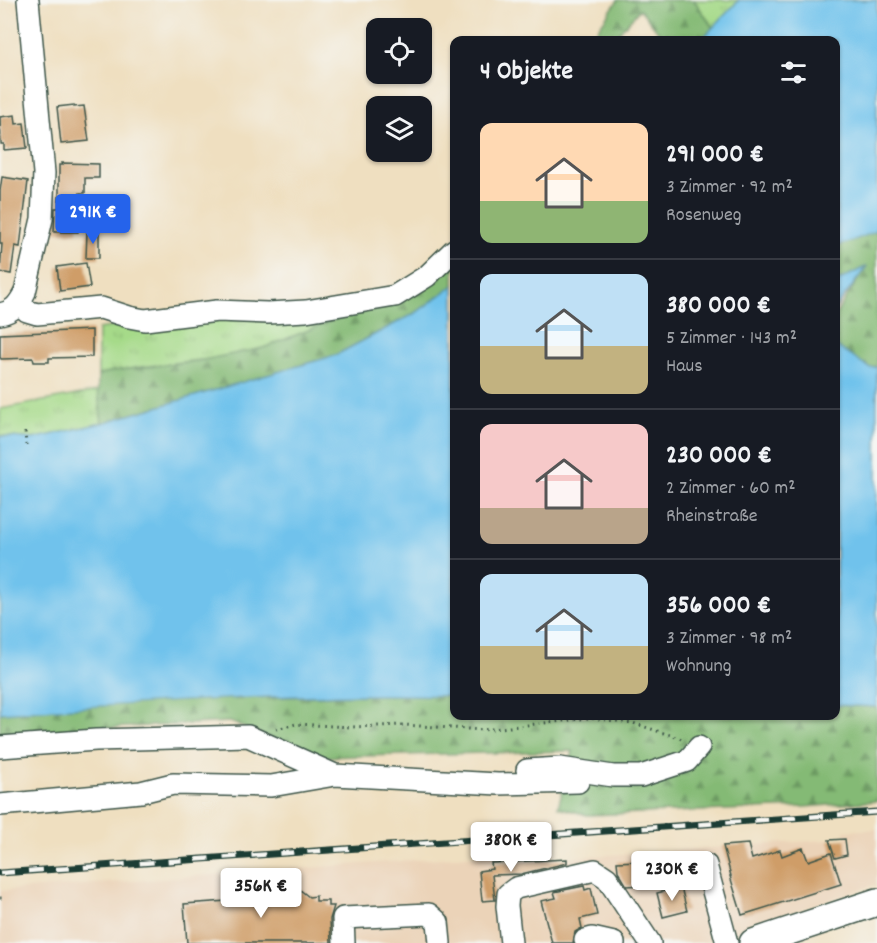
<!DOCTYPE html>
<html lang="de">
<meta charset="utf-8">
<style>
:root{--surface:#171b24;--page:#242831;--text:#f1f3f6;--muted:#9ea1a6;--line:#363941;--accent:#2563eb}
body{margin:0;font-family:Dekko,sans-serif;background:var(--page);color:var(--text);height:100vh;display:flex;flex-direction:column;font-size:22px;white-space:nowrap}
*{box-sizing:border-box;margin:0}
p{font-size:20px;color:var(--muted)}
.icon{flex:none;width:33px;height:33px;fill:none;stroke:currentColor;stroke-width:2;stroke-linecap:round;stroke-linejoin:round}
.map{position:relative;flex:1;overflow:hidden}
.panel{position:absolute;left:450px;top:36px;width:390px;height:684px;display:flex;flex-direction:column;background:var(--surface);border-radius:12px;box-shadow:0 2px 4px #0004}
.panel>*{flex:none}
.tools{position:absolute;left:366px;top:18px;display:grid;gap:12px}
.tools a{display:grid;place-items:center;width:66px;height:66px;border-radius:12px;background:var(--surface);box-shadow:0 2px 4px #0004;font-size:30px}
.price{position:absolute;translate:-50% -51px;padding:0 14px;border-radius:6px;background:#fff;color:#222;font-size:20px;line-height:39px;filter:drop-shadow(0 2px 3px #0008)}
.price::after{content:'';position:absolute;left:50%;top:36px;width:18px;height:14px;margin-left:-9px;background:inherit;clip-path:polygon(0 0,100% 0,50% 100%)}
.price.on{background:var(--accent);color:#fff}
ul{padding:0;list-style:none}
li{display:flex;align-items:center;gap:18px;height:150px;padding:0 30px}
li+li{border-top:2px solid var(--line)}
li span{display:grid;place-items:center;flex:none;width:168px;height:120px;border-radius:12px;color:#555}
li>.icon{margin-inline-start:auto}
span .icon{width:72px;height:72px;fill:#fffc;stroke-width:1}
li b{font-size:26px}
h2{display:flex;justify-content:space-between;align-items:center;height:72px;padding:0 30px;font-size:26px}
.map>svg:first-child{display:block}
.built{fill:#ebd3b8}
.grass{fill:url(#grass-tufts);stroke:#628c5e;stroke-width:1.5}
.forest{fill:url(#forest-firs);stroke:#527c54;stroke-width:1.5}
.water{fill:#70c2ec;stroke:#488090;stroke-width:1.5}
.building{fill:#cf9d68}
.lines{fill:none;stroke-linecap:round;stroke-linejoin:round}
.minor-casing{stroke:#3e5549;stroke-width:24}
.major-casing{stroke:#3e5549;stroke-width:30}
.path{stroke:#3e5549;stroke-width:3;stroke-dasharray:1.5 4.5;stroke-linecap:butt}
.minor{stroke:#fff;stroke-width:21}
.major{stroke:#fff;stroke-width:27}
.rail-casing{stroke:#1f3d34;stroke-width:7}
.rail{stroke:#f6f6f2;stroke-width:4.5;stroke-dasharray:14;stroke-linecap:butt}
</style>
<div class="map">
<svg width="877" height="943" viewBox="0 0 877 943">
<defs>
<pattern id="grass-tufts" width="24" height="20" patternUnits="userSpaceOnUse" patternTransform="scale(1.5)"><rect width="24" height="20" fill="#a6da89"/><path d="M3 7l-1-3M5 7V3M7 7l1-3M15 17l-1-3M17 17v-4M19 17l1-3" fill="none" stroke="#8ebc77"/></pattern>
<pattern id="forest-firs" width="22" height="20" patternUnits="userSpaceOnUse" patternTransform="scale(1.5)"><rect width="22" height="20" fill="#84ba75"/><path d="M5 1l3.5 6h-7zM16 11l3.5 6h-7z" fill="#6b9861"/></pattern>
</defs>
<rect width="100%" height="100%" fill="#f6f6f2"/>
<filter id="ink" filterUnits="userSpaceOnUse"><feTurbulence type="fractalNoise" baseFrequency=".0167" numOctaves="2"/><feDisplacementMap in="SourceGraphic" scale="12" xChannelSelector="R" yChannelSelector="G"/><feConvolveMatrix kernelMatrix="1 2 1 2 8 2 1 2 1" color-interpolation-filters="sRGB"/></filter>
<filter id="wash" filterUnits="userSpaceOnUse"><feTurbulence type="fractalNoise" baseFrequency=".008" numOctaves="4" result="noise"/><feDisplacementMap in="SourceGraphic" scale="24" xChannelSelector="R" yChannelSelector="G"/><feGaussianBlur stdDeviation="1.35" result="paint"/><feColorMatrix in="noise" values="0 0 0 0 0 0 0 0 0 0 0 0 0 0 0 0 0 1.4 0 .05"/><feComposite in="paint" operator="in"/></filter>
<g filter="url(#wash)">
<rect width="100%" height="100%" fill="#efdfc0"/>
<path class="built" d="M877 829V884L701 943H0V891L495 854 492 863 829 840 845 839V831Z"/>
<path class="grass" d="M694 0H739L713 28Z
M354 312C324 324 294 339 263 348 210 364 152 361 98 375V329L130 324Z
M98 391 102 423 33 439 0 436V409Z"/>
<path class="forest" d="M618 0H694L713 28 701 40H665L640 9 612 40H590Z
M877 220V367L870 368 836 349V314L866 267 836 282V244Z
M454 257V285L417 312 336 355 102 423 98 391V375L113 371 203 360 263 348 354 312Z
M407 694 454 696V716H836V705L877 707V801L805 807 587 815 558 807 573 751 319 757 230 722 68 730 0 737V713L190 699Z"/>
<path class="water" d="M739 0H877V228L875 232 836 247V40H701Z
M867 266 836 308V282Z
M454 285V696C303 692 151 702 0 713V436L33 439 102 423 336 355 417 312Z
M836 346 870 368 877 367V707L836 705Z"/>
<g id="blocks">
<path class="building" d="M74 105V107L84 106 89 141 61 144 57 107Z
M15 115 16 124 24 123 27 148 4 150V144H1L0 117Z
M62 163 99 164V178H85V193H80L78 232H54L55 208H59V165H63Z
M2 177 28 181 20 247 15 246 11 274 0 272 2 244H0V191Z
M87 232H99V258H86Z
M86 263 90 287 60 291 57 267Z
M92 330V357L49 358V362H34L33 358 1 359 0 357V334Z
M845 839 847 855 835 858 829 840Z
M748 844 752 859 780 850 782 856 803 848 808 861 831 853 841 884 742 915 730 876H731L723 846Z
M567 859V863L521 874 492 875 495 900 482 901 479 871 492 869 491 863Z
M659 860 660 884 627 886 618 871 617 862Z
M288 884 289 890 299 889 309 897 316 896V901H328V906H334L330 919 331 943H187L184 904 256 899V887Z
M584 886 585 890 591 888 597 915 580 919 582 928 575 932 573 943H552L541 901 556 898 554 892Z
M681 887 687 911 663 917 657 893Z"/>
</g>
</g>
<g filter="url(#ink)">
<use href="#blocks" fill-opacity="0" stroke="#3e5549" stroke-width="1.5"/>
<g class="lines">
<g class="minor-casing">
<path id="minor" d="M20 303 27 311 37 314 101 308 129 317 145 320 217 311 268 313 306 311 395 296 427 276 454 250
M0 314C13 312 19 304 25 292L42 219 44 173 28 0
M0 747 96 740 248 736 335 775
M527 770 560 768 613 776H641L687 761 699 747
M0 805 141 792 173 784 271 786 335 775 498 784 578 782
M706 865 727 943
M585 940 592 938 614 943
M344 943 343 918 429 914 438 922 440 943
M511 943 507 906 508 894 516 888 595 870 607 878 650 943"/>
</g>
<g class="major-casing">
<path id="major" d="M753 943 877 902"/>
</g>
<path class="path" d="M25 432 26 445
M276 729 296 724 350 727 404 725 483 730 589 718 633 723 685 740
M0 898H6"/>
<use href="#minor" class="minor"/>
<use href="#major" class="major"/>
<g class="rail-casing">
<path id="rail" d="M0 873 877 812"/>
</g>
<use href="#rail" class="rail"/>
</g>
</g>
</svg>
<div class="tools">
<a><svg class="icon" aria-label="locate" viewBox="0 0 24 24"><circle cx="12" cy="12" r="6"/><path d="M12 2v4M12 18v4M2 12h4M18 12h4"/></svg></a>
<a><svg class="icon" aria-label="layers" viewBox="0 0 24 24"><path d="M12 4l9 5-9 5-9-5zM3 14l9 5 9-5"/></svg></a>
</div>
<b class="price on" style="left:93px;top:245px">291K €</b>
<b class="price" style="left:511px;top:873px">380K €</b>
<b class="price" style="left:672px;top:902px">230K €</b>
<b class="price" style="left:261px;top:919px">356K €</b>
<section class="panel">
<h2>4 Objekte<svg class="icon" aria-label="filters" viewBox="0 0 24 24"><path d="M4 7h16M4 17h16"/><circle cx="9" cy="7" r="2"/><circle cx="15" cy="17" r="2"/></svg></h2>
<ul>
<li><span style="background:linear-gradient(#ffd9b3 65%,#8fb573 0)"><svg class="icon" aria-label="home" viewBox="0 0 24 24"><path d="M3 11l9-7 9 7M6 9v11h12V9"/></svg></span><div><b>291 000 €</b><p>3 Zimmer · 92 m²</p><p>Rosenweg</p></div></li>
<li><span style="background:linear-gradient(#bfe0f5 60%,#c2b280 0)"><svg class="icon" aria-label="home" viewBox="0 0 24 24"><path d="M3 11l9-7 9 7M6 9v11h12V9"/></svg></span><div><b>380 000 €</b><p>5 Zimmer · 143 m²</p><p>Haus</p></div></li>
<li><span style="background:linear-gradient(#f6c9c9 70%,#b9a48a 0)"><svg class="icon" aria-label="home" viewBox="0 0 24 24"><path d="M3 11l9-7 9 7M6 9v11h12V9"/></svg></span><div><b>230 000 €</b><p>2 Zimmer · 60 m²</p><p>Rheinstraße</p></div></li>
<li><span style="background:linear-gradient(#bfe0f5 60%,#c2b280 0)"><svg class="icon" aria-label="home" viewBox="0 0 24 24"><path d="M3 11l9-7 9 7M6 9v11h12V9"/></svg></span><div><b>356 000 €</b><p>3 Zimmer · 98 m²</p><p>Wohnung</p></div></li>
</ul>
</section>
</div>
